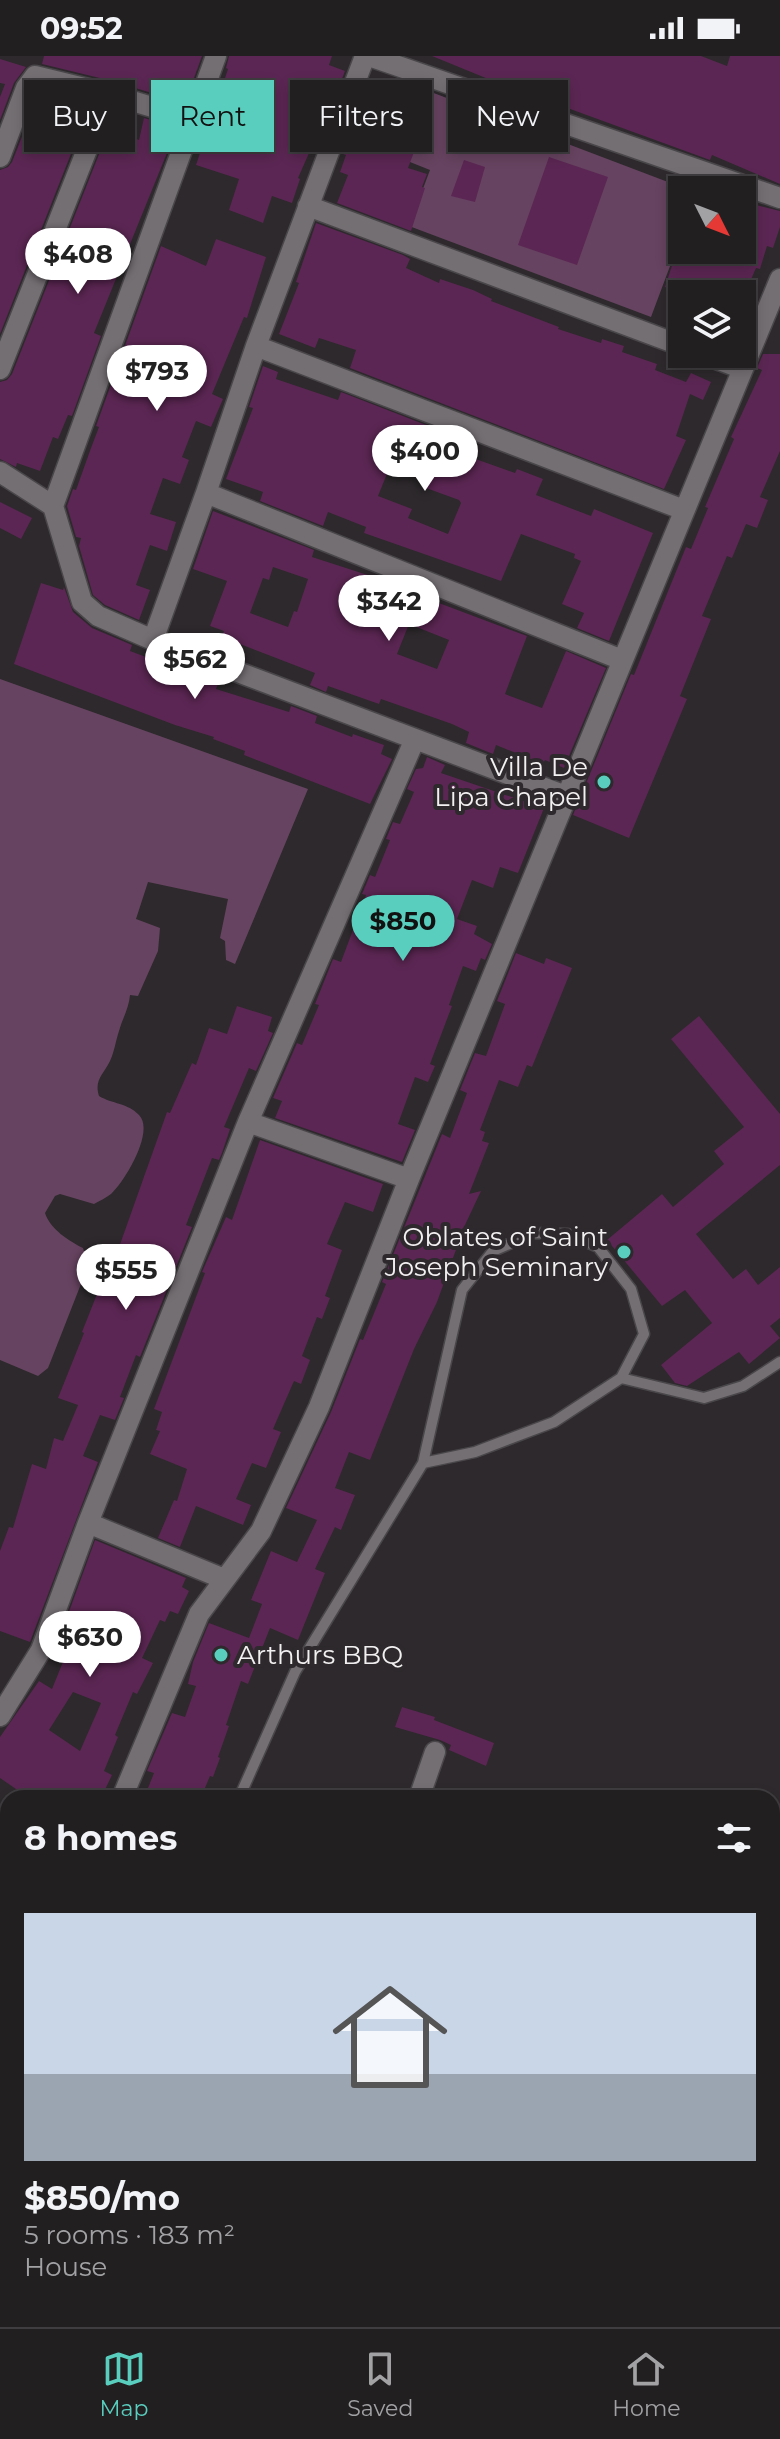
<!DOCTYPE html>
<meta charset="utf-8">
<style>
:root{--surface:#221f21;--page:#2e2c2e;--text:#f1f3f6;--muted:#a2a2a5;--line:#3f3d3f;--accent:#59cebe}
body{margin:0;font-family:Montserrat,sans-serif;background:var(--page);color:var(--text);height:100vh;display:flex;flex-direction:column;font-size:30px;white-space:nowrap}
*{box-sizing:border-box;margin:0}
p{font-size:26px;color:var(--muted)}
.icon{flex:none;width:44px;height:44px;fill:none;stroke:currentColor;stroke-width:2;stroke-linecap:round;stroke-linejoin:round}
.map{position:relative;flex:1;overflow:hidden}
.side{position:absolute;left:0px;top:1734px;width:780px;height:538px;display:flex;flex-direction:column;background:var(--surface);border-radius:24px 24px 0 0;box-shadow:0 4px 12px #0003,0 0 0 2px var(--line)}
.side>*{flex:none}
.top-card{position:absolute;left:24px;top:24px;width:732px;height:72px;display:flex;gap:16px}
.needle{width:52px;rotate:132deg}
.fabs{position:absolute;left:668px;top:120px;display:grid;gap:16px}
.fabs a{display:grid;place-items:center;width:88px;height:88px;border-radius:0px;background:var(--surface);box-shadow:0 4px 12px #0003,0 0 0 2px var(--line);font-size:40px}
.price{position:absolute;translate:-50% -68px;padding:0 18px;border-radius:28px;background:#fff;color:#222;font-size:26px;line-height:52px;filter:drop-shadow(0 2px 4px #0008)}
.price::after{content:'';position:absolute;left:50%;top:48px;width:24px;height:18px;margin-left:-12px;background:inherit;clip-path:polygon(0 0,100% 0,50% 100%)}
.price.active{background:var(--accent);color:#111}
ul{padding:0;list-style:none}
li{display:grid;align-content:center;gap:16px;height:424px;padding:0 24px}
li+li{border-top:2px solid var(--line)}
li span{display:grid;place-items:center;height:248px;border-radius:0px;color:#555}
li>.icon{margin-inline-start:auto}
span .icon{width:144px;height:144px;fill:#fffc;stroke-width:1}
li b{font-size:34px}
h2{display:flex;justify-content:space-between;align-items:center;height:96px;padding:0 24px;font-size:34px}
.pill{padding:0 28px;border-radius:0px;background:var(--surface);box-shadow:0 4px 12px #0003,0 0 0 2px var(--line);font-size:28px;line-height:72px}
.pill.active{background:var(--accent);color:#111}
.status{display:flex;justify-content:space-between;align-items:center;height:56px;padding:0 40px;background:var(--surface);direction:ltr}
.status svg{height:22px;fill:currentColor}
.tab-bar{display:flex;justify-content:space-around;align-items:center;height:112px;border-top:2px solid var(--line);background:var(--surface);font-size:22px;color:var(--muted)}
.tab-bar a{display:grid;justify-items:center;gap:4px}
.tab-bar .active{color:var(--accent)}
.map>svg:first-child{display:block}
.green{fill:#664360}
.building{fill:#5b2653;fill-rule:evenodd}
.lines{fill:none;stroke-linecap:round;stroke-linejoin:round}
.service-casing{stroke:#4a474a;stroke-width:13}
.minor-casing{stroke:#4a474a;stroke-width:23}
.primary-casing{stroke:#4a474a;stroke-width:35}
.service{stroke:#746f73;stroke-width:10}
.minor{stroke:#746f73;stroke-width:20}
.primary{stroke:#a3729b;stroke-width:32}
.poi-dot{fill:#59cebe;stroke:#2d292c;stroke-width:3}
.labels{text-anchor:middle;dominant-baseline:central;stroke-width:8;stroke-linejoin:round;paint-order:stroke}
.poi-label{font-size:26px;fill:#f3f0f2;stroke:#2d292c;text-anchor:end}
</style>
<div class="status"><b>09:52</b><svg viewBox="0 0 49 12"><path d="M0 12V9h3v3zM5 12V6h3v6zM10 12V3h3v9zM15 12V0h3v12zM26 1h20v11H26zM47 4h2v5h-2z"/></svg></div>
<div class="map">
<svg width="780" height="2271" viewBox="0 0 780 2271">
<rect width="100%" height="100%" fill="#2d292c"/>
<path class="green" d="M431 36 689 134H682V178L651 261 409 170 430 114 405 104Z
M0 623 308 733 235 908 226 904 225 885 220 882 228 843 148 826 136 863 160 872 158 895 138 940 130 939C129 952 123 961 119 975 116 984 114 997 110 1005 103 1019 94 1024 99 1040 112 1048 128 1047 139 1059 155 1075 125 1125 111 1138 106 1142 99 1145 94 1148L60 1138 55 1140 45 1157C50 1173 69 1185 83 1192L88 1210 52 1302 48 1312 38 1320 0 1304Z"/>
<path class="building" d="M44 0H202L185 47 112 25 42 8Z
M229 0H332L329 9 345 15 337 36 329 33 316 68 321 70 298 122 300 123 292 147 272 140 263 167 229 154 239 123 196 109 228 13 226 12Z
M432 0H701L727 10 730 0H780V128L712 99 710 104 551 46 550 49 491 29 493 25Z
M0 3 26 11 14 27 0 64V41L5 28 0 27Z
M370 24 404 35 401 42 432 50 426 73 423 72 408 112 427 118 422 131 425 132 411 175 337 147 348 119 340 116 346 99 343 98Z
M40 35 91 47 0 278V114L8 111 12 106Z
M144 62 168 69 171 87 94 277 101 280 72 360 68 359 58 383 53 381 40 415 17 407 16 411 0 403V326L7 324 12 318 109 73 139 84Z
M549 101 608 121 577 209 518 189Z
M464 104 485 111 475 146 451 140Z
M748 147 780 155V171L773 192 767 190 760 213 756 212 746 235 714 222 709 238H686L665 231 677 194H742V165Z
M316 167 403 199 410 203 406 212 439 227 440 223 473 234 492 243 491 245 559 271 558 273 601 287 602 283 624 290 622 296 657 308 655 314 686 326 691 317 711 326 703 344 690 338 676 380 686 384 664 433 350 312 356 294 319 282 315 292 279 278 299 227 296 226Z
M216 183 266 201 247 262 244 261 212 338 223 343 211 371 196 365 182 401 189 404 180 428 163 422 150 458 176 466 167 495 150 489 136 529 150 534 139 564 105 549 93 539 79 490 81 482 76 481 67 450 73 433 76 434 91 392 99 371 96 370 161 190 206 210Z
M763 298H780V395L760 441 768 444 757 472 746 468 732 502 727 500 702 560 711 563 680 640 687 643 629 782 573 759 631 618 634 619 686 491 691 493 708 452 705 451 734 383 731 381 762 314 757 312Z
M263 310 278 316 276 323 338 344 341 336 475 388 470 401 515 417 517 413 543 423 536 439 591 460 594 453 653 477 609 585 577 572 584 557 562 548 581 505 574 502 575 498 521 478 501 525 364 477 366 471 328 456 323 470 260 445 263 436 226 423 253 352 249 351ZM395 398 433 412 426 432 459 444 461 447 448 478 408 462 412 453 378 440Z
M0 446 32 462 21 483 0 472Z
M213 455 314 494 312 501 383 524V526L527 580 505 638 542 652 566 595 606 612 564 712 545 704 543 708 496 689 493 698 466 687 469 676 452 668 381 643 379 648 328 630 326 636 310 629 315 617 222 581 224 575 210 570 227 525 193 513ZM273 511 308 523 297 556 294 555 288 571 250 557 263 522 269 524ZM409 568 449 584 437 613 397 598Z
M41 527 63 534 64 531 73 556 92 572 132 589 130 595 170 610 171 607 198 615 220 623 216 633 289 656 291 650 317 660 315 667 352 681 353 678 384 689 381 698 392 703 370 748 244 699 245 695 213 683 214 681 175 669 14 608Z
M427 701 445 709 441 717 544 752 518 817 500 811 493 832 472 824 457 863 477 870 474 878 492 888 485 904 481 902 476 915 463 910 449 949 452 950 430 1008 435 1010 428 1026 415 1021 398 1068 415 1074 402 1106 275 1062 282 1045 273 1042 297 987 302 989 319 949 315 948 333 903 341 906 366 839 362 838 370 819 375 821 390 784 386 783 393 766 400 768 414 736 407 733 416 713 423 712Z
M516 897 544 908 546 902 572 912 532 1011 527 1009 518 1031 499 1024 480 1074 485 1076 482 1085 489 1087 469 1138 481 1135 465 1169 437 1246 414 1293 370 1404 349 1396 335 1432 355 1439 341 1474 335 1471 315 1513 325 1517 298 1584 270 1572 248 1628 241 1625 226 1669 229 1670 218 1701 220 1702 213 1721 210 1720 202 1739 188 1733 184 1742H144L154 1717 147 1715 172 1657 185 1661 196 1630 188 1628 193 1606 209 1567 249 1582 262 1548 251 1544 271 1495 297 1506 317 1464 286 1452 331 1356 360 1283 363 1284 386 1228 382 1226 442 1078 450 1082 467 1037 460 1034 475 997 486 1000 505 948 497 945Z
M237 950 272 961 268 975 273 977 256 1015 249 1012 224 1071 230 1073 222 1097 219 1104 212 1102 186 1169 192 1171 140 1301 136 1299 120 1341 124 1342 115 1364 100 1359 83 1400 98 1406 30 1586 0 1575V1495L9 1471 13 1472 32 1408 46 1413 54 1382 63 1385 78 1349 58 1342 84 1277 82 1276 99 1233 102 1234 118 1194 167 1056 170 1057 192 1007 196 1009 209 972 227 978Z
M699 960 780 1058V1109L696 1178 733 1223 746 1213 758 1229 780 1211V1262L770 1270 780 1282 749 1308 739 1296 687 1330 675 1327 661 1309 712 1267 685 1234 662 1250 607 1184 662 1138 673 1151 724 1108 714 1095 744 1071 671 983Z
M260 1084 383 1128 373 1156 345 1146 327 1188 342 1194 325 1240 330 1242 322 1263 317 1261 302 1300 310 1304 301 1328 294 1325 273 1373 281 1376 266 1412 252 1407 236 1443 251 1449 243 1469 196 1450 180 1491 158 1482 174 1444 177 1445 187 1413 150 1398 160 1375 156 1374 162 1356 154 1353 205 1217 202 1216 226 1161 232 1164Z
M95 1484 186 1522 182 1531 189 1535 178 1558 170 1555 165 1566 160 1564 142 1602 153 1607 137 1638 133 1636 115 1679 118 1681 104 1715 112 1719 101 1742H29L0 1722V1681L39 1625 52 1633 69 1591 58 1586ZM73 1636 101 1647 80 1695 49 1674Z
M402 1651 435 1661 434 1664 494 1687 486 1710 449 1694 451 1689 440 1684 395 1671Z"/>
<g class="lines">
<g class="service-casing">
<path id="service" d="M621 1322 704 1342 743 1330 780 1306
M239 1742 295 1616 423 1407 462 1234 493 1195 534 1177 568 1178 598 1191 631 1233 644 1278 621 1322 554 1366 475 1396 423 1407"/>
</g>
<g class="minor-casing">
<path id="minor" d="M369 0 780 142
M0 101 26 32 35 20 109 38 192 63
M308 150 682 290
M256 290 684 454
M703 298 743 313
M0 313 109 38
M0 416 53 450 82 546 98 560 153 584 566 740
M206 437 622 604
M53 450 216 0
M153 584 206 437 256 290 365 0
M248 1066 409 1123
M88 1467 224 1523
M0 1660 41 1594 88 1467 248 1066 415 683
M122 1742 199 1558 261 1475 319 1351 409 1123 780 223
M419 1742 435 1696
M0 1906 8 1898
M772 2164 780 2167
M772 2212 780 2215
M143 2271 147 2264
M386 2271 389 2264
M569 2271 573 2264"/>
</g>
<g class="primary-casing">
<path id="primary" d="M0 2048 8 2056
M229 2264 237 2271"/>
</g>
<use href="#service" class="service"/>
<use href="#minor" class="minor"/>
<use href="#primary" class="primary"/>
</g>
<g class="poi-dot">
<circle cx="604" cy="726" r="8"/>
<circle cx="624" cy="1196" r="8"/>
<circle cx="221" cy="1599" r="8"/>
</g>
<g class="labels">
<g class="poi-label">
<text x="588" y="711">Villa De<tspan x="588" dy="30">Lipa Chapel</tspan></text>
<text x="608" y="1181">Oblates of Saint<tspan x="608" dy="30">Joseph Seminary</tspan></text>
<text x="237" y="1599" text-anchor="start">Arthurs BBQ</text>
</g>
</g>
</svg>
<div class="fabs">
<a><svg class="needle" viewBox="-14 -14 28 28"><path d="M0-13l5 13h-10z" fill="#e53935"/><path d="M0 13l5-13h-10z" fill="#a2a2a5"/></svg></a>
<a><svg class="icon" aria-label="layers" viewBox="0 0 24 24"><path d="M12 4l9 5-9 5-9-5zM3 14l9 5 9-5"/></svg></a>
</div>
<b class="price" style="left:78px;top:240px">$408</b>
<b class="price" style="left:157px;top:357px">$793</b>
<b class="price" style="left:425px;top:437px">$400</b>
<b class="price" style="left:389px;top:587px">$342</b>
<b class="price" style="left:195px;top:645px">$562</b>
<b class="price active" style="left:403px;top:907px">$850</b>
<b class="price" style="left:126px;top:1256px">$555</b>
<b class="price" style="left:90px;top:1623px">$630</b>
<div class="top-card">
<a class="pill">Buy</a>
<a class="pill active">Rent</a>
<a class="pill">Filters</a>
<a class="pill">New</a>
</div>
<section class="side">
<h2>8 homes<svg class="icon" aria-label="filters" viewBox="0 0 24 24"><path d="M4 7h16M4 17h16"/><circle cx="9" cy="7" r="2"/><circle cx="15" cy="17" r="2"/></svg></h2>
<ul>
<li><span style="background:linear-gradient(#c9d6e8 65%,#9aa5b1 0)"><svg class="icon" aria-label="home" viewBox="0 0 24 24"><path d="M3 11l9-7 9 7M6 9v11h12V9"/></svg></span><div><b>$850/mo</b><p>5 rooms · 183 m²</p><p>House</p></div></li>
</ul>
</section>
</div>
<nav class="tab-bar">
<a class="active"><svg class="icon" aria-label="map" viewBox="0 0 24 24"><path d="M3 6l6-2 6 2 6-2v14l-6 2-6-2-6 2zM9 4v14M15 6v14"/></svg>Map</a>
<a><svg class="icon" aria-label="saved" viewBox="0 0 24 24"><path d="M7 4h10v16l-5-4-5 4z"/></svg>Saved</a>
<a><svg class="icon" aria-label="home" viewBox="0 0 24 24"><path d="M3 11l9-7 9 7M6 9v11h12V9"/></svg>Home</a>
</nav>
